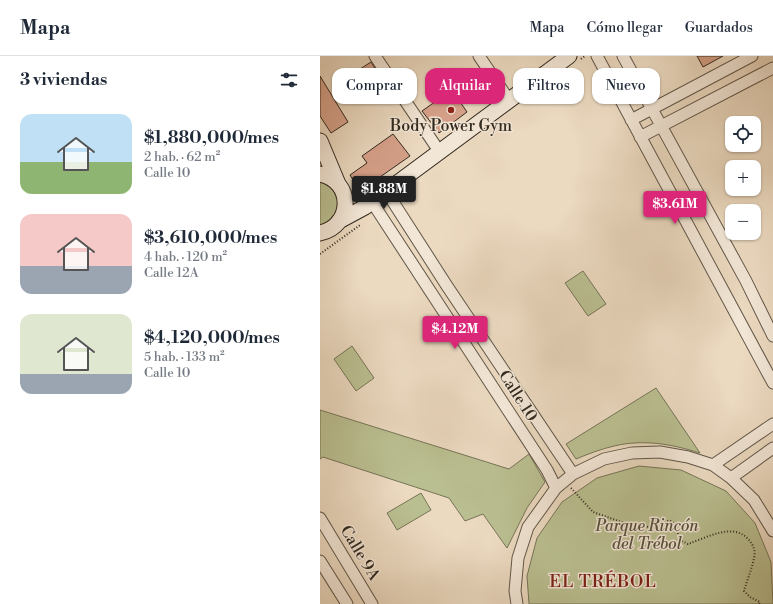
<!DOCTYPE html>
<html lang="es">
<meta charset="utf-8">
<style>
:root{--surface:#fff;--page:#f6f6f7;--text:#1f2937;--muted:#747a83;--line:#e0e1e3;--accent:#db2777}
body{margin:0;font-family:"Libre Bodoni",serif;background:var(--page);color:var(--text);height:100vh;display:flex;flex-direction:column;font-size:15px;white-space:nowrap}
*{box-sizing:border-box;margin:0}
p{font-size:13px;color:var(--muted)}
.icon{flex:none;width:22px;height:22px;fill:none;stroke:currentColor;stroke-width:2;stroke-linecap:round;stroke-linejoin:round}
.map{position:relative;flex:1;overflow:hidden}
.sheet{display:flex;flex-direction:column;background:var(--surface);width:320px}
.sheet>*{flex:none}
.banner{position:absolute;left:12px;top:12px;width:380px;height:36px;display:flex;gap:8px}
.controls{position:absolute;left:405px;top:60px;display:grid;gap:8px}
.controls a{display:grid;place-items:center;width:36px;height:36px;border-radius:8px;background:var(--surface);box-shadow:0 1px 3px #0004;font-size:20px}
.price{position:absolute;translate:-50% -34px;padding:0 9px;border-radius:4px;background:var(--accent);color:#fff;font-size:13px;line-height:26px;filter:drop-shadow(0 1px 2px #0008)}
.price::after{content:'';position:absolute;left:50%;top:24px;width:12px;height:9px;margin-left:-6px;background:inherit;clip-path:polygon(0 0,100% 0,50% 100%)}
.price.on{background:#222;color:#fff}
ul{padding:0;list-style:none}
li{display:flex;align-items:center;gap:12px;height:100px;padding:0 20px}
li span{display:grid;place-items:center;flex:none;width:112px;height:80px;border-radius:12px;color:#555}
li>.icon{margin-inline-start:auto}
span .icon{width:48px;height:48px;fill:#fffc;stroke-width:1}
li b{font-size:17px}
h2{display:flex;justify-content:space-between;align-items:center;height:48px;padding:0 20px;font-size:17px}
.pill{padding:0 14px;border-radius:12px;background:var(--surface);box-shadow:0 1px 3px #0004;font-size:14px;line-height:36px}
.pill.on{background:var(--accent);color:#fff}
header{display:flex;align-items:center;gap:24px;box-sizing:border-box;height:56px;padding:0 20px;background:var(--surface);border-bottom:1px solid var(--line)}
header strong{font-size:19px}
nav{display:flex;gap:22px;margin-inline-start:auto;font-size:14px}
main{display:flex;flex:1;min-height:0}
.map>svg:first-child{display:block}
.green{fill:#babf91;stroke:#767458}
.building{fill:#d6a18a;stroke:#322a1f}
.lines{fill:none;stroke-linecap:round;stroke-linejoin:round}
.street-casing{stroke:#605647;stroke-width:13}
.secondary-casing{stroke:#322a1f;stroke-width:17}
.path{stroke:#322a1f;stroke-width:2;stroke-dasharray:1 2;stroke-linecap:butt}
.street{stroke:#f2e6d6;stroke-width:11}
.secondary{stroke:#f2e6d6;stroke-width:15}
.poi-dot{fill:#8f2418;stroke:#f2e6d6;stroke-width:1.5}
.labels{text-anchor:middle;dominant-baseline:central;stroke-width:3;stroke-linejoin:round;paint-order:stroke}
.poi-label{font-size:16px;fill:#322a1f;stroke:#f2e6d6}
.street-label{font-size:16px;fill:#322a1f;stroke:#f2e6d6}
.park-label{font-size:16px;font-style:italic;fill:#544f3c;stroke:#f2e6d6}
.neighbourhood-label{font-size:17px;letter-spacing:1px;fill:#7a1f14;stroke:#f2e6d6}
</style>
<header>
<strong>Mapa</strong>
<nav><a>Mapa</a><a>Cómo llegar</a><a>Guardados</a></nav>
</header>
<main>
<section class="sheet">
<h2>3 viviendas<svg class="icon" aria-label="filters" viewBox="0 0 24 24"><path d="M4 7h16M4 17h16"/><circle cx="9" cy="7" r="2"/><circle cx="15" cy="17" r="2"/></svg></h2>
<ul>
<li><span style="background:linear-gradient(#bfe0f5 60%,#8fb573 0)"><svg class="icon" aria-label="home" viewBox="0 0 24 24"><path d="M3 11l9-7 9 7M6 9v11h12V9"/></svg></span><div><b>$1,880,000/mes</b><p>2 hab. · 62 m²</p><p>Calle 10</p></div></li>
<li><span style="background:linear-gradient(#f6c9c9 65%,#9aa5b1 0)"><svg class="icon" aria-label="home" viewBox="0 0 24 24"><path d="M3 11l9-7 9 7M6 9v11h12V9"/></svg></span><div><b>$3,610,000/mes</b><p>4 hab. · 120 m²</p><p>Calle 12A</p></div></li>
<li><span style="background:linear-gradient(#dfe7d0 75%,#9aa5b1 0)"><svg class="icon" aria-label="home" viewBox="0 0 24 24"><path d="M3 11l9-7 9 7M6 9v11h12V9"/></svg></span><div><b>$4,120,000/mes</b><p>5 hab. · 133 m²</p><p>Calle 10</p></div></li>
</ul>
</section>
<div class="map">
<svg width="453" height="548" viewBox="0 0 453 548">
<rect width="100%" height="100%" fill="#ebd9c0"/>
<filter id="stains"><feTurbulence type="fractalNoise" baseFrequency=".005" numOctaves="4"/><feColorMatrix values="0 0 0 0 .2 0 0 0 0 .09 0 0 0 0 .02 0 0 0 .5 -.17"/></filter>
<radialGradient id="worn" r=".72"><stop offset=".6" stop-color="#630" stop-opacity="0"/><stop offset="1" stop-color="#630" stop-opacity=".3"/></radialGradient>
<path class="green" d="M0 126C16 131 26 150 12 164 9 166 3 168 0 169Z
M263 215 286 248 268 260 245 227Z
M32 290 54 322 36 335 14 303Z
M336 332 380 397C351 388 324 383 294 390 281 393 268 398 256 403L246 388Z
M0 354 189 413 209 398 225 426 207 452 187 492 163 458 145 465 129 442 3 401 0 403Z
M319 410 361 414 406 435 435 467 451 506 453 548H209L207 520 217 482 242 446 277 422Z
M101 437 111 454 77 474 67 457Z"/>
<path class="building" d="M377 0H403L383 11Z
M51 6 64 27 50 36 37 15Z
M0 20 28 66 11 77 0 60Z
M132 34 147 56 119 77 102 55Z
M73 78 90 100 40 135 30 119 47 107 42 100Z"/>
<g class="lines">
<g class="street-casing">
<path id="street" d="M55 0 119 95
M159 0 189 44
M277 0 453 327
M303 0 426 225 453 280
M311 64 432 0
M320 81 453 12
M66 135 127 230 253 418
M52 146 227 414 236 432
M393 409 453 368
M411 422 453 392
M0 462 52 548
M0 505 27 548
M197 548 195 535 198 502 208 471 236 432 253 418 284 403 312 397 340 396 368 401 393 409 411 422 434 444 453 475"/>
</g>
<g class="secondary-casing">
<path id="secondary" d="M0 85 18 128
M0 118C34 125 33 170 0 177
M19 165 45 151 249 0"/>
</g>
<path class="path" d="M261 3 265 0
M0 198 40 169
M251 432 273 456 321 473 345 465H352L362 485 368 488C386 482 413 466 428 483 433 488 436 495 434 502 432 513 427 524 424 535L430 541 440 546 439 548"/>
<use href="#street" class="street"/>
<use href="#secondary" class="secondary"/>
</g>
<circle class="poi-dot" cx="131" cy="54" r="4"/>
<g class="labels">
<g class="poi-label">
<text x="131" y="70">Body Power Gym</text>
</g>
<g class="street-label">
<text transform="translate(198 340) rotate(57)">Calle 10</text>
<text transform="translate(40 497) rotate(59)">Calle 9A</text>
</g>
<g class="park-label">
<text x="327" y="470">Parque Rincón<tspan x="327" dy="18">del Trébol</tspan></text>
</g>
<g class="neighbourhood-label">
<text x="283" y="526">EL TRÉBOL</text>
</g>
</g>
<rect width="100%" height="100%" filter="url(#stains)"/>
<rect width="100%" height="100%" fill="url(#worn)"/>
</svg>
<div class="controls">
<a><svg class="icon" aria-label="locate" viewBox="0 0 24 24"><circle cx="12" cy="12" r="6"/><path d="M12 2v4M12 18v4M2 12h4M18 12h4"/></svg></a>
<a>+</a>
<a>−</a>
</div>
<b class="price on" style="left:64px;top:154px">$1.88M</b>
<b class="price" style="left:355px;top:169px">$3.61M</b>
<b class="price" style="left:135px;top:294px">$4.12M</b>
<div class="banner">
<a class="pill">Comprar</a>
<a class="pill on">Alquilar</a>
<a class="pill">Filtros</a>
<a class="pill">Nuevo</a>
</div>
</div>
</main>
